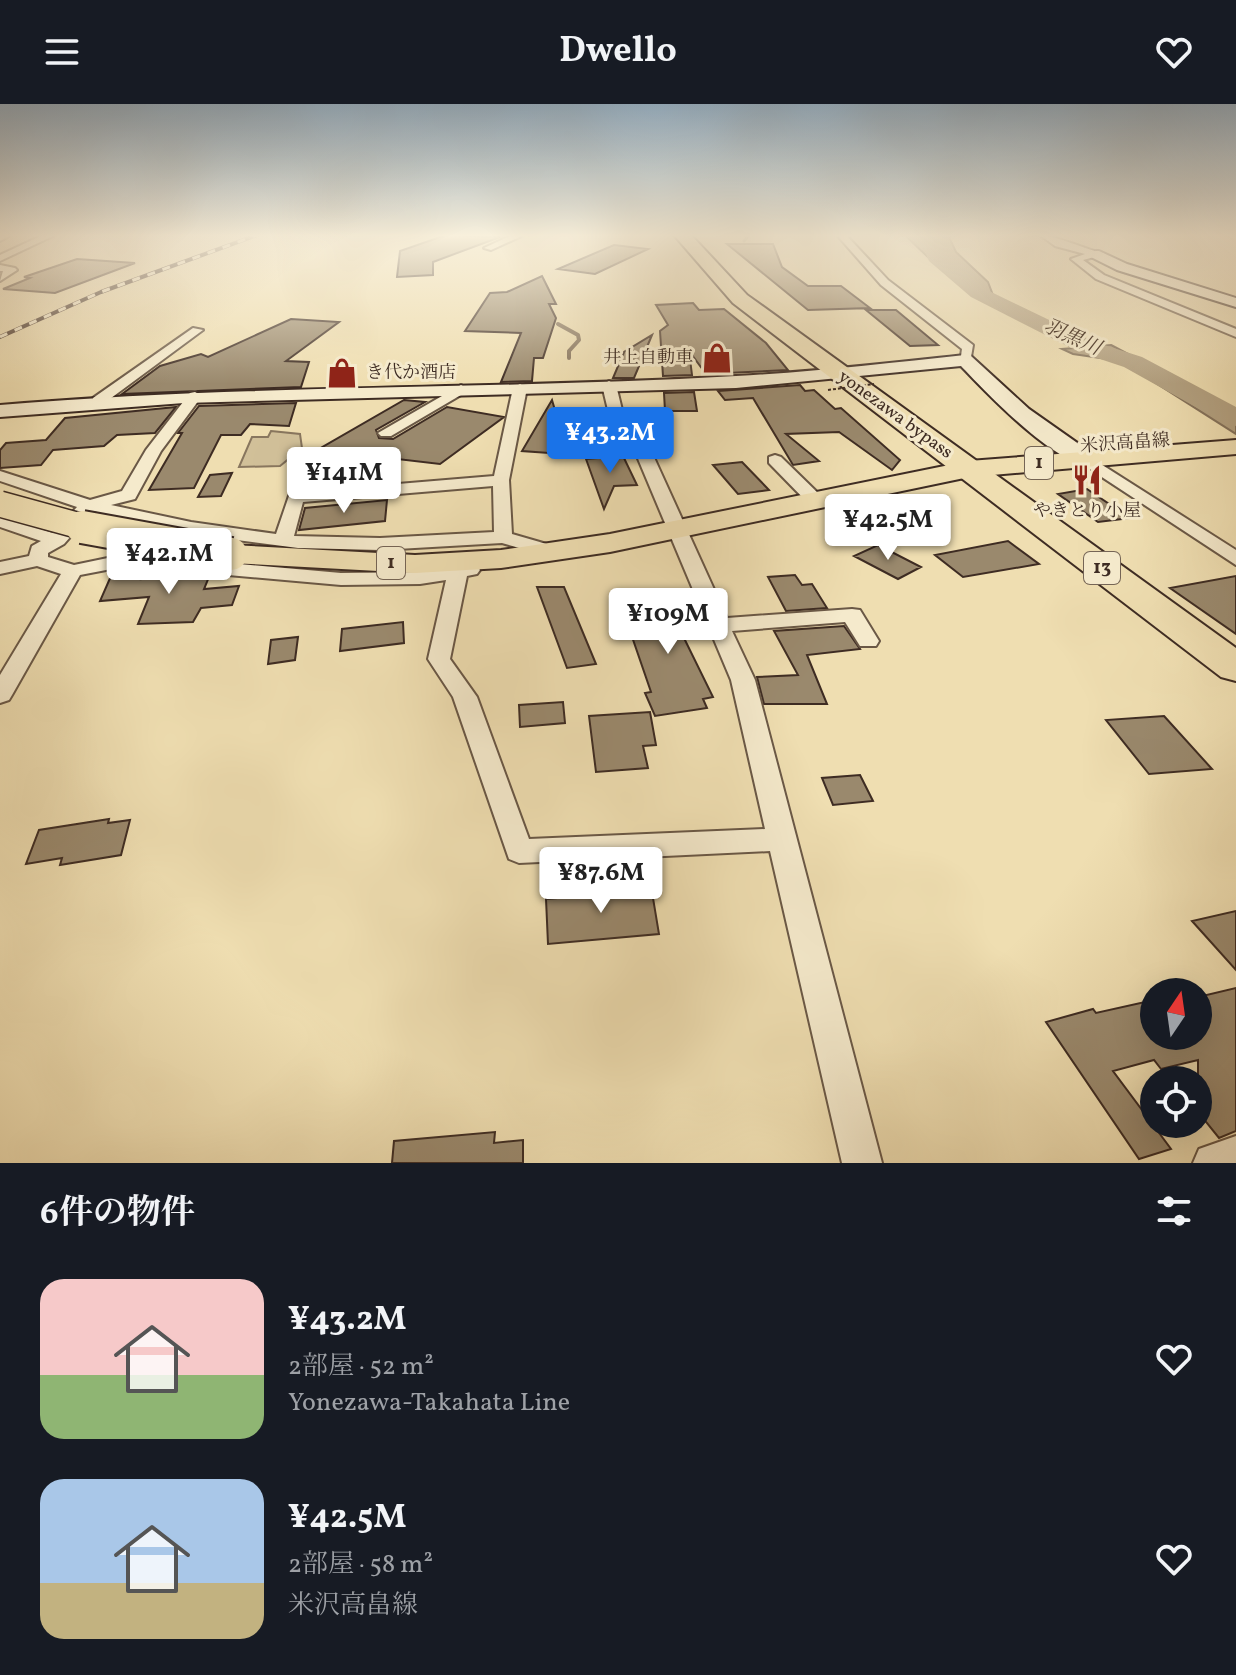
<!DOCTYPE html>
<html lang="ja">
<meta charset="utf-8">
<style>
:root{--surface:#171b24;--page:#20242c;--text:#f1f3f6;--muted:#9ea1a6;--accent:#1a73e8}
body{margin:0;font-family:Vollkorn,"Noto Serif JP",serif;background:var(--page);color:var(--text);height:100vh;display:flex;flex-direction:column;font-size:30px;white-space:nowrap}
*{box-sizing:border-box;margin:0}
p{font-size:26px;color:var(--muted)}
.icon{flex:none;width:44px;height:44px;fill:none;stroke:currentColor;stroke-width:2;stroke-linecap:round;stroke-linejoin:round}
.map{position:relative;height:1059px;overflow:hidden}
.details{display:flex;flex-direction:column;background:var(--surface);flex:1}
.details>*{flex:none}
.needle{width:52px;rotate:13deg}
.buttons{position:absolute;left:1140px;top:874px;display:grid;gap:16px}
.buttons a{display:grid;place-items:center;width:72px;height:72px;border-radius:50%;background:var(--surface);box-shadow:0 8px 32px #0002;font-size:40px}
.price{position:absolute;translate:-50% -68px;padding:0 18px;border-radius:8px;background:#fff;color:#222;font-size:26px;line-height:52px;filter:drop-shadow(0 2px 4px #0008)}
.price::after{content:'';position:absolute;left:50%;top:48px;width:24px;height:18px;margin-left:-12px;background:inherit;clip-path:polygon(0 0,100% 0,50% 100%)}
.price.selected{background:var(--accent);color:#fff}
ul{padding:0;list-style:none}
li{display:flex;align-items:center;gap:24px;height:200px;padding:0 40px}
li span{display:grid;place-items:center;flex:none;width:224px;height:160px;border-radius:24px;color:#555}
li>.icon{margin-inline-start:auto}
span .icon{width:96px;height:96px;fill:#fffc;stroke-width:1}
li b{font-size:34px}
h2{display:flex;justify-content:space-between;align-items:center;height:96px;padding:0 40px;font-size:34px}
header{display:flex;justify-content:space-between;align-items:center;height:104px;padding:0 40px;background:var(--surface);font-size:36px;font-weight:700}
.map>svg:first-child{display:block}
.green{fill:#d1c099;stroke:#88765e;stroke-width:2}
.water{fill:#b3a181;stroke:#84725b;stroke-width:2}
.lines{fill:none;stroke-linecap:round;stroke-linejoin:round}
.stream-far1{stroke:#84725b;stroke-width:3}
.stream{stroke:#84725b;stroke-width:4}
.river{fill:#b3a181;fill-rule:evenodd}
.building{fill:#9a896d;stroke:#3e2c23;stroke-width:2}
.street-casing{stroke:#6a5846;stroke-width:4}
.secondary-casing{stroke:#3e2c23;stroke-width:4}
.primary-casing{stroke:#3e2c23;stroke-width:4}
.highway-casing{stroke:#3e2c23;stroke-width:4}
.street{fill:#f5eacc;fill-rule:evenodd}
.secondary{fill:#f5eacc;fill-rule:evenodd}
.primary{fill:#efdeb1;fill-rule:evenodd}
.highway{fill:#efdeb1;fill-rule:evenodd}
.rail-casing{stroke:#3e2c23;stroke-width:4}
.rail{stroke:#f5eacc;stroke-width:3;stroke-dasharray:8;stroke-linecap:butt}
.primary-bridge-far1-casing{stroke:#3e2c23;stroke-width:28;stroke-linecap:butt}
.primary-bridge-casing{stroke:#3e2c23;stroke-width:36;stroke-linecap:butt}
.path-bridge{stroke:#3e2c23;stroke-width:2;stroke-dasharray:3 2;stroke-linecap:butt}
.primary-bridge-far1{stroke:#efdeb1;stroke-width:25}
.primary-bridge{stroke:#efdeb1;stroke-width:32}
.labels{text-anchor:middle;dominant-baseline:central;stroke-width:6;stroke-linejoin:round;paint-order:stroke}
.far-poi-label{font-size:18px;fill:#3e2c23;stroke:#f5eacc;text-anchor:end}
.far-street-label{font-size:18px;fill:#3e2c23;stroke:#f5eacc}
.far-water-label{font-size:20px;font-style:italic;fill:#5b493a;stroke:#f5eacc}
.shield{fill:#f5eacc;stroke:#756556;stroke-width:2}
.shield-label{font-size:20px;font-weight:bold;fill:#3e2c23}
</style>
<header><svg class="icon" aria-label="menu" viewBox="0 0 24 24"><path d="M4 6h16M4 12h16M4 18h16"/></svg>Dwello<svg class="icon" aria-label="heart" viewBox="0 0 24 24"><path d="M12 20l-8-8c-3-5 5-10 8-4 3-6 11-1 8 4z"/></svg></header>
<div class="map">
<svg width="1236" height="1059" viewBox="0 0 1236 1059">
<rect width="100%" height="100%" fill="#efdeb1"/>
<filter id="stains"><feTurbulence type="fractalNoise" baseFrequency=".0025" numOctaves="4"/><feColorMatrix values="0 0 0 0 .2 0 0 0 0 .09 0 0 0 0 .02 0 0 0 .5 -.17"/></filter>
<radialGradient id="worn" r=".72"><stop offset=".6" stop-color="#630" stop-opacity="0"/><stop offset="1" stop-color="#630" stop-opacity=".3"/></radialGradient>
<path class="green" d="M271 327 300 330 302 344 280 362 239 363 252 333H268Z"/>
<path class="water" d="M905 131H948L956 148 988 178 993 191 1037 213C982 209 942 167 905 131Z
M1111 241 1236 307V330L1121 257 1073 250 1062 245Z"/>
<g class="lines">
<path class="stream-far1" d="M744 137 749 131"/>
<path class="stream" d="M558 220 578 231 579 236 569 247V254"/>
<path class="river" d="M917 131H933L942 150 985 185 1095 238 1142 253 1236 303V322L1226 320 1124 263 1079 248 971 193 929 157Z"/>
</g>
<path class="building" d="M446 131 500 133 433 158V171L397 173 400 147Z
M727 140H773L782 163 808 182H841L870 204 808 206Z
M614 141 648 145 595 170 558 165Z
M77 155 135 159 55 189 3 185 30 174 24 173Z
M542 172 556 200H549L556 214 543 254H534L532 277 501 278 521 229 465 227 490 189 507 188Z
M693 199 699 206 724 205 766 239 788 266 706 270 689 247 692 271 663 272 660 227 668 221 656 201Z
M866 206H896L938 241 910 242Z
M291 215 339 218 286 257 309 258 301 283 122 290 160 262 201 250 208 253Z
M652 231 634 274H613L624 248Z
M800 281 805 287 814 286 835 305 841 304 900 356 892 366 839 328 786 330 819 357 793 361 753 294 725 296 718 287Z
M694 288 697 307H665L664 289Z
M404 296 425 298 376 326 379 334 393 335 447 303 504 313 440 360 389 354 379 363 361 364 300 356Z
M552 296 561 327 549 349 522 347Z
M296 299 289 322 250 320 241 331H221L194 384 149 386 182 329H178L199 302Z
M176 303 155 329 117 331 104 342 53 346 41 361 0 364V346L6 339 46 336 65 314Z
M623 352 637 381 614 382 604 405 586 355Z
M742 358 769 386 738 390 713 361Z
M232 369 221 392 198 393 210 371Z
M1087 385 1130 414 1098 418 1058 390Z
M387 396 385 417 299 426 305 404Z
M1008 437 1039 460 963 473 935 451Z
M878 441 921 463 898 475 854 452Z
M143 468 141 475 184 471 185 475 209 473 204 485 239 482 232 501 201 504 193 518 138 520 149 493 100 497 111 472Z
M795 471 802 481 812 480 827 504 786 507 768 473Z
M1236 472V530L1170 484Z
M537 483H564L596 560 567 564Z
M673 489 682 514 692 513 701 530 683 532 713 593 703 595 707 604 655 612 645 589 651 588 628 521 641 519 632 492Z
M403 518 404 539 340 547 342 525Z
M844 522 860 545 807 551 827 600H764L757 573 798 571 774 527Z
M298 533 295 556 268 560 271 536Z
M563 598 565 619 520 623 519 601Z
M650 608 656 641 643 642 648 664 596 668 589 612Z
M1164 612 1212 665 1149 670 1106 616Z
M860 671 873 697 833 701 822 674Z
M109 715 108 719 130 716 121 751 60 761 62 754 26 760 39 726Z
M620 780 621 790 652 788 659 830 548 840 546 795 580 792V783Z
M1236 807V866L1192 817Z
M1236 884V1027L1219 1034 1198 1008V956L1161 965 1154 956 1113 967 1171 1045 1139 1055 1046 918 1093 905 1096 909 1154 896V932H1198V893Z
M495 1028 494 1039 523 1036V1059H392L394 1037Z"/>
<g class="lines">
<g class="street-casing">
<path id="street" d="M0 131H11L0 137Z
M43 131H55L0 157V151Z
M512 131H524L491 146 484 144Z
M837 131H846L888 176 973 241 970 259H960L962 245 881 181Z
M1040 131C1052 131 1084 144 1098 148V152L1083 156 1104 171 1236 225V233L1096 175 1071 155 1085 150 1055 142Z
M0 161 15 164 17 166 0 177 3 167H0Z
M193 224 203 226 103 300H93V294Z
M609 277 616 281 622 306 647 338 727 514 852 505 860 506 879 537 876 542H860L845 518 732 527 755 576 882 1059H842L770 747 519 759 509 755 453 593 428 555 446 476 420 480 341 481 127 462 80 471 12 591 9 596 0 599V571L61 470 37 462 0 470V458L29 452 32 442 41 437 0 423V412L53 429 77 403 0 377V367L90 396 122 387 146 346 190 289 195 288 202 292 161 347 135 395 111 401 191 418 276 430 290 389 494 372 513 284 520 280 527 284 509 376 512 430 557 443 560 447 557 451 550 453 502 439 380 446 298 444 191 430 93 407 64 440 48 449V453L74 461 127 450 341 469 420 468 470 460 477 462 480 466 477 470 467 472 450 555 477 593 529 735 765 725 731 576 631 338 608 306 602 281ZM493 382 494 428 380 434 294 432 303 398Z
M461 281 468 285 466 288 391 332H381L378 329Z
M1085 350 1236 446V461L1079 358 1077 355Z
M775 351 781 353 821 392 824 396 821 400H809L769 359V353Z
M1236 1032V1059H1193L1199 1045Z"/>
</g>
<g class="secondary-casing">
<path id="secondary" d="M1091 147H1099L1127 160 1236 194V203L1117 166 1091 153Z
M965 251 971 252 1029 305 1093 350 1096 355 1093 360C1061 368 983 285 961 262L736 284 184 299 0 313V301C245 280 491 286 736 272 813 268 889 259 965 251Z"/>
</g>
<g class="primary-casing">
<path id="primary" d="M1236 336V350L969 373 610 448 501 464 415 469 231 459 220 456 216 450 220 444 231 441 415 451 501 446 610 430 969 357Z"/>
</g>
<g class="highway-casing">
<path id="highway" d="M674 131H691L747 191 1236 544V577L1221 573 733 199Z"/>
</g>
<use href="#street" class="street"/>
<use href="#secondary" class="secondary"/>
<use href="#primary" class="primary"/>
<use href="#highway" class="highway"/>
<g class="rail-casing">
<path id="rail" d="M0 233 101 188 257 131"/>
</g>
<use href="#rail" class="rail"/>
<g class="primary-bridge-far1-casing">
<path id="primary-bridge-far1" d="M0 400 91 425"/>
</g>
<g class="primary-bridge-casing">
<path id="primary-bridge" d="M82 423 231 450"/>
</g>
<path class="path-bridge" d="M828 286 874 280"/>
<use href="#primary-bridge-far1" class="primary-bridge-far1"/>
<use href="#primary-bridge" class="primary-bridge"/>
</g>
<linearGradient id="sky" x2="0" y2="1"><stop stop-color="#93acbf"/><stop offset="0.47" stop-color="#f8f0dc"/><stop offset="1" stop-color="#f8f0dc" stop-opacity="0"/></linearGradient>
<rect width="1236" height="280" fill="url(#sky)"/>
<defs>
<g id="shop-bare" transform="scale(2.4)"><path d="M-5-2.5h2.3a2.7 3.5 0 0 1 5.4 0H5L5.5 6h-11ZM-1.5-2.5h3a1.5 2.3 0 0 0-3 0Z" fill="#8f2418" stroke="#f5eacc" stroke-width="2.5" paint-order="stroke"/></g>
<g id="restaurant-bare" transform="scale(2.4)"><path d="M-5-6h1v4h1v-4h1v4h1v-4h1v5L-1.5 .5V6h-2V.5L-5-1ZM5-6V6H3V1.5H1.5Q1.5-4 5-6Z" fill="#8f2418" stroke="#f5eacc" stroke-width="2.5" paint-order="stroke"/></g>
</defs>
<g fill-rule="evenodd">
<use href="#shop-bare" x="717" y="254"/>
<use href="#shop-bare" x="342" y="269"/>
<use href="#restaurant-bare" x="1087" y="376"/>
</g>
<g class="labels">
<g class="far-poi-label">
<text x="693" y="254">井上自動車</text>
<text x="366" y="269" text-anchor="start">き代か酒店</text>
<text x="1087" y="407" text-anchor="middle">やきとり小屋</text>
</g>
<g class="far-street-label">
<text transform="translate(895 311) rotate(36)">yonezawa bypass</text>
<text transform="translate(1125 340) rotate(-4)">米沢高畠線</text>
</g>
<g class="far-water-label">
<text transform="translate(1072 234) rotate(24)">羽黒川</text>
</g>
<g class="shield">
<rect x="1025" y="343" width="28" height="32" rx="6"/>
<rect x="377" y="443" width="28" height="32" rx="6"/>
<rect x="1084" y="448" width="36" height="32" rx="6"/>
</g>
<g class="shield-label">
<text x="1039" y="359">1</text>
<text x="391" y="459">1</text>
<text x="1102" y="464">13</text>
</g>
</g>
<rect width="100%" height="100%" filter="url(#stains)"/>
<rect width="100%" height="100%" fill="url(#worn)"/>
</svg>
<div class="buttons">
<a><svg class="needle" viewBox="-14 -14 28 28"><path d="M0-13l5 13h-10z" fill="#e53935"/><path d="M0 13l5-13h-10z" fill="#9ea1a6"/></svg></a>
<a><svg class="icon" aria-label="locate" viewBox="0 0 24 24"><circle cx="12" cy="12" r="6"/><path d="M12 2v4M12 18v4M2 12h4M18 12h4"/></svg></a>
</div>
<b class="price selected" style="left:610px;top:371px">¥43.2M</b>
<b class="price" style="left:344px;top:411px">¥141M</b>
<b class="price" style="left:888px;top:458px">¥42.5M</b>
<b class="price" style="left:169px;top:492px">¥42.1M</b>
<b class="price" style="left:668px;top:552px">¥109M</b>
<b class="price" style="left:601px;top:811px">¥87.6M</b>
</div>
<section class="details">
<h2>6件の物件<svg class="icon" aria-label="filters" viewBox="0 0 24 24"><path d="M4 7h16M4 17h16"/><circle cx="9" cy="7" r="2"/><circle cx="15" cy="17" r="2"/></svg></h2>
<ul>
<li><span style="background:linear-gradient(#f6c9c9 60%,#8fb573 0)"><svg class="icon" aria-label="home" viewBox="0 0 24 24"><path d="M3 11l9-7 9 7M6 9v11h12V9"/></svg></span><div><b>¥43.2M</b><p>2部屋 · 52 m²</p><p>Yonezawa-Takahata Line</p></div><svg class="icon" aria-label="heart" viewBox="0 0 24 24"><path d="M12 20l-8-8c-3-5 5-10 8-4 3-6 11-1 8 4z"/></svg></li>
<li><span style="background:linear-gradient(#a9c7e8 65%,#c2b280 0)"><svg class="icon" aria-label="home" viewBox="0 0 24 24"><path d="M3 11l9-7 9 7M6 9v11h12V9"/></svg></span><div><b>¥42.5M</b><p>2部屋 · 58 m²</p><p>米沢高畠線</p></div><svg class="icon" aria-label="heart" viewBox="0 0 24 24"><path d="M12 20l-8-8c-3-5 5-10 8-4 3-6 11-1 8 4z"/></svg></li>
</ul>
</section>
